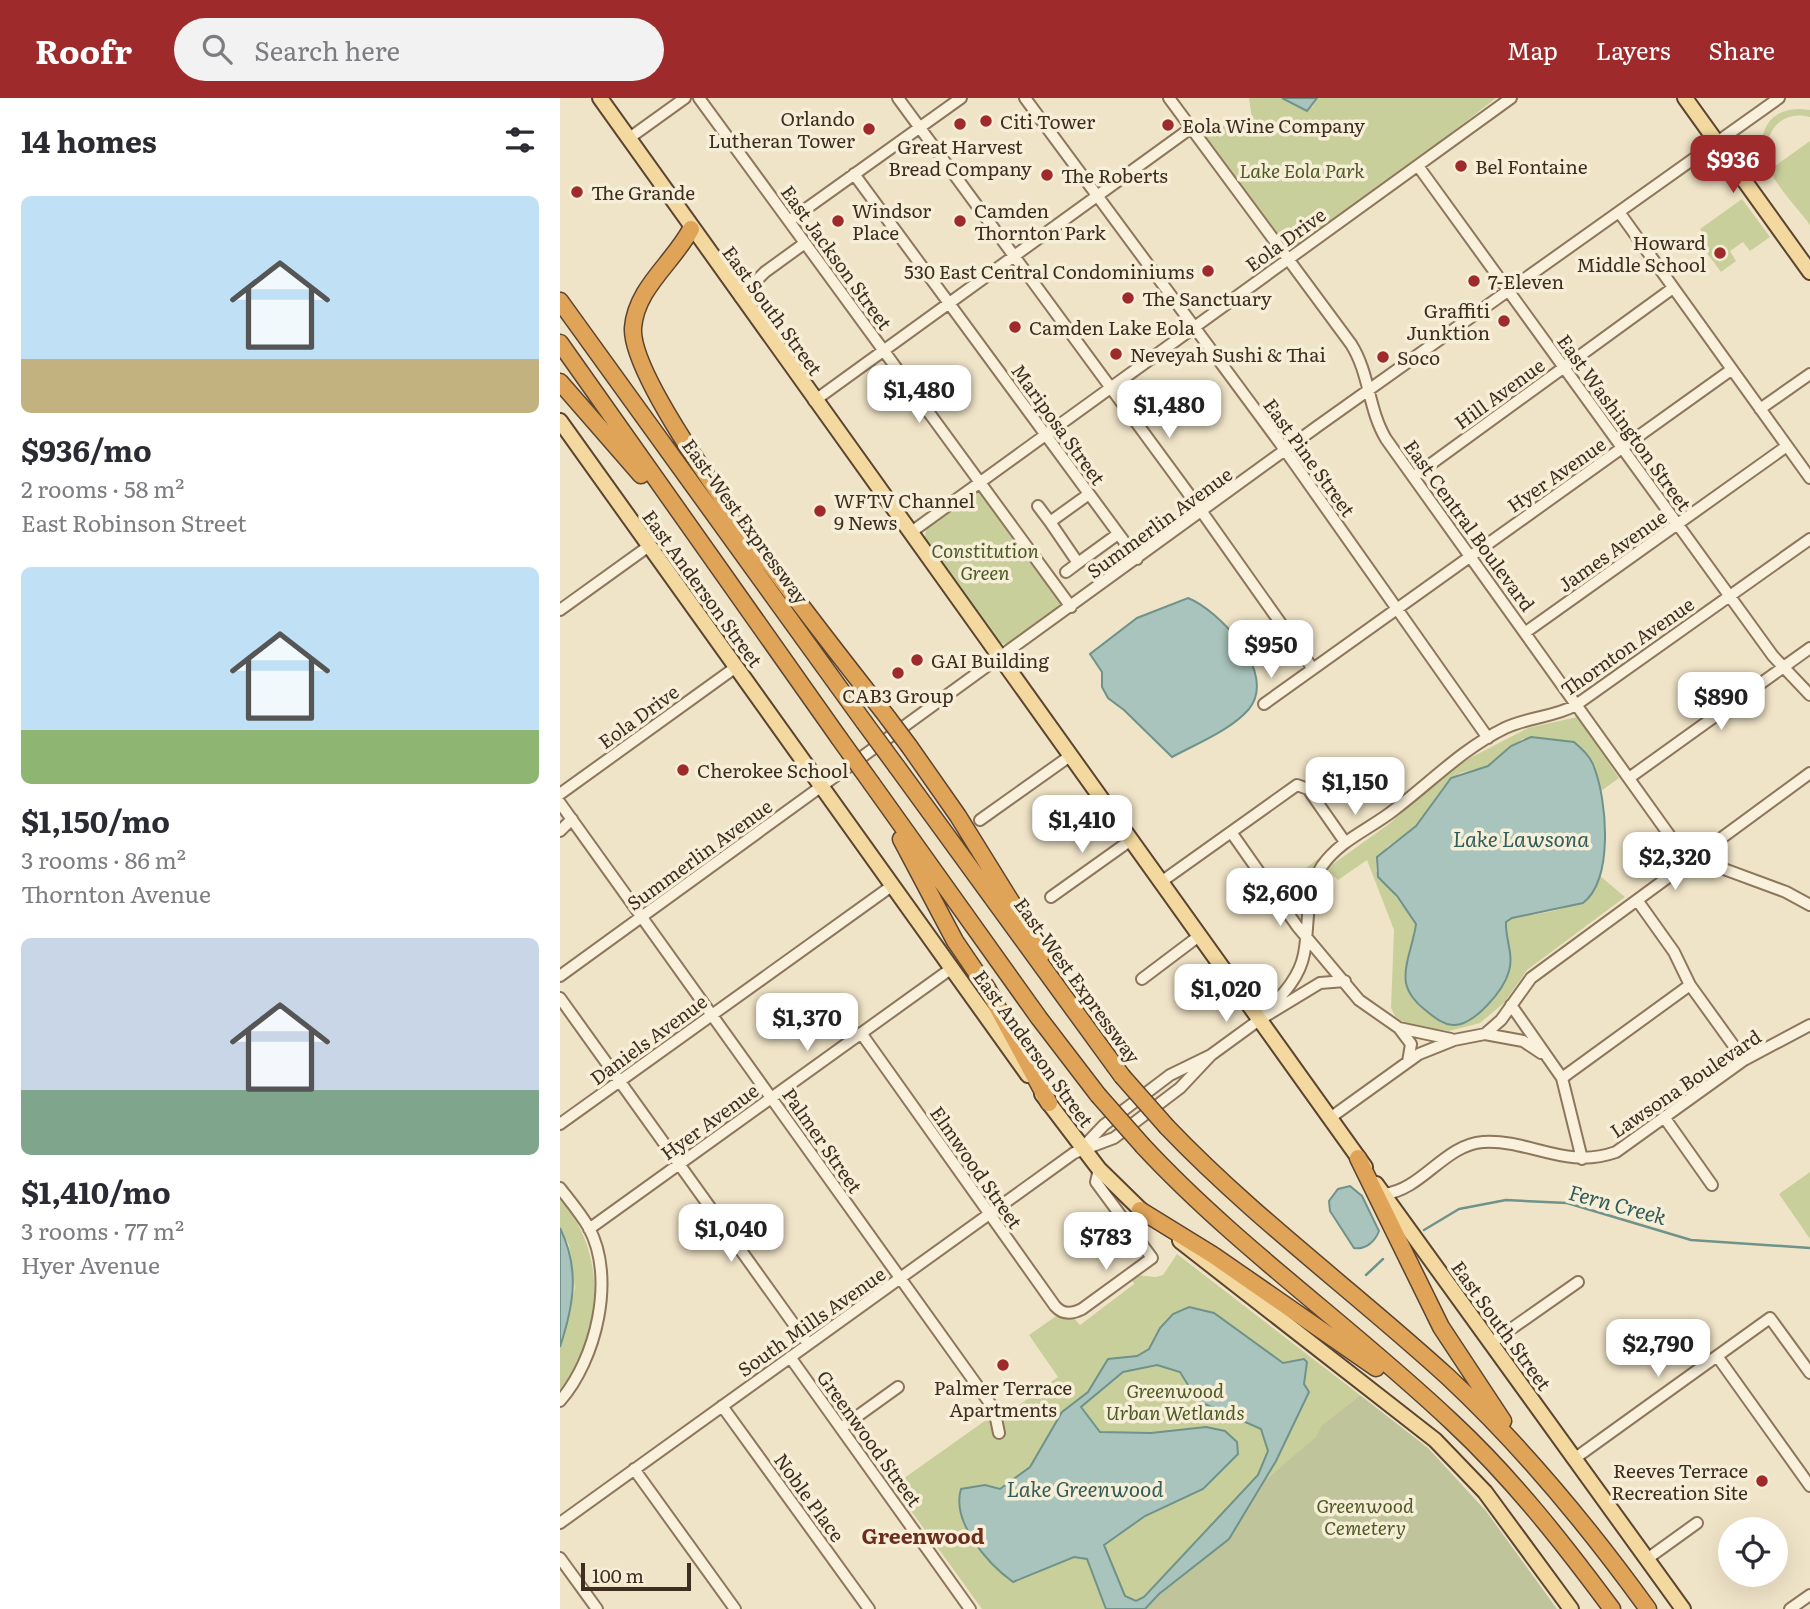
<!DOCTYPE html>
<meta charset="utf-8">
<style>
:root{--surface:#fff;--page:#f2f2f3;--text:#2b2b33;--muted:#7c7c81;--accent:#9e2a2b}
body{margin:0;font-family:Literata,serif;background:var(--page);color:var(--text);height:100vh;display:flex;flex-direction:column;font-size:26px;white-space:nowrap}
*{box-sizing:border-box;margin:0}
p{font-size:23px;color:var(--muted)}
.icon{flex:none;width:38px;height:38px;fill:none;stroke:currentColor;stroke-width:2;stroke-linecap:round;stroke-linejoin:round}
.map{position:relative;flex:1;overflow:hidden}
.sheet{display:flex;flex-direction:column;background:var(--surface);width:560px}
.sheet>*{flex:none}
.fabs{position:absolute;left:1158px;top:1419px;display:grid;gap:14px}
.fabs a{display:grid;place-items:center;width:70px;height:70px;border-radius:50%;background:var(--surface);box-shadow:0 7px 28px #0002;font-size:35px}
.scale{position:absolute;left:21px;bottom:18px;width:110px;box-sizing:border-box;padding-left:7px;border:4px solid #3d2e20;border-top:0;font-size:19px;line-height:24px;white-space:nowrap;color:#3d2e20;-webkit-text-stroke:5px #f7eed8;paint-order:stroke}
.price{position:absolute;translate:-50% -60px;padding:0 16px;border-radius:14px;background:#fff;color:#222;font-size:23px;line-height:46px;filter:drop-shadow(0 2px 4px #0008)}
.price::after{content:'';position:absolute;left:50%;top:42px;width:21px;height:16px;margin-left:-10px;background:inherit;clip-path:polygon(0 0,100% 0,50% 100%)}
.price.active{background:var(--accent);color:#fff}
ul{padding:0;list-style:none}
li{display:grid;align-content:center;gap:14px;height:371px;padding:0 21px}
li span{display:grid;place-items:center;height:217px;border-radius:10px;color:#555}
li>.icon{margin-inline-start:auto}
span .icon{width:126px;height:126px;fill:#fffc;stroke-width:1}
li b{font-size:30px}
h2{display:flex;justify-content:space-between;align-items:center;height:84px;padding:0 21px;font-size:30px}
header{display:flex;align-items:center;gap:42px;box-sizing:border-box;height:98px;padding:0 35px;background:var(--accent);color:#fff}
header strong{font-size:33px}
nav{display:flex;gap:38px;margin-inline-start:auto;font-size:24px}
.search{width:490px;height:63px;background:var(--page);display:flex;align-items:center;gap:18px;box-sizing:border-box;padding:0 24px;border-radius:38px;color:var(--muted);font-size:26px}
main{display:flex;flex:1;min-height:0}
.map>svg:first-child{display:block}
.green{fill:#c9cf9b}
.cemetery{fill:#bfc49a}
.water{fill:#a9c4bc;stroke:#6f938a;stroke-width:2;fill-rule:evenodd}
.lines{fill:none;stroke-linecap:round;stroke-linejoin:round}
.stream{stroke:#6f938a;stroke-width:2.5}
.minor-casing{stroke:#8d765c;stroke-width:14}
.major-casing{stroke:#5b4430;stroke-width:18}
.highway-casing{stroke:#5b4430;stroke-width:19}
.minor{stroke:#faf1dc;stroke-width:10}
.major{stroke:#f3d9a0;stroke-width:14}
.highway{stroke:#e0a458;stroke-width:16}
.highway-bridge-casing{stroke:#5b4430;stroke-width:19;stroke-linecap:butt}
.highway-bridge{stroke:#e0a458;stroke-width:16}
.poi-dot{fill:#9e2a2b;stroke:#f7eed8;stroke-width:2.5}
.labels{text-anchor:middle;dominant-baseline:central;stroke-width:7;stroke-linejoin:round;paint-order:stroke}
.poi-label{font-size:19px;fill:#3d2e20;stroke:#f7eed8;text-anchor:start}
.park-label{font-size:19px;font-style:italic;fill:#4d5a26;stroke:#f7eed8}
.street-label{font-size:19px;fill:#3d2e20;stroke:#f7eed8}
.water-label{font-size:21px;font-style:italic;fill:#2f5d5a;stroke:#f7eed8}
.neighbourhood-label{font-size:21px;font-weight:bold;fill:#6b2e1e;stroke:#f7eed8}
</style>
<header>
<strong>Roofr</strong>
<div class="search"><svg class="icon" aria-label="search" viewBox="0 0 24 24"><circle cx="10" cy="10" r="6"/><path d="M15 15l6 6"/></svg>Search here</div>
<nav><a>Map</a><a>Layers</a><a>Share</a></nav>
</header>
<main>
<section class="sheet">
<h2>14 homes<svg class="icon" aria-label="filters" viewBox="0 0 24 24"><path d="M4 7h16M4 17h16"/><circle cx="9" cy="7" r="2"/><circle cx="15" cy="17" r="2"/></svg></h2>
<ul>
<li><span style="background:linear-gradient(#bfe0f5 75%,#c2b280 0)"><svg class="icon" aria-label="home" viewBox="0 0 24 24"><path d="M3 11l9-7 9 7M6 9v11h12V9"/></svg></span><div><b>$936/mo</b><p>2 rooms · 58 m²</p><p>East Robinson Street</p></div></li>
<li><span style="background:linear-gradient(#bfe0f5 75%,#8fb573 0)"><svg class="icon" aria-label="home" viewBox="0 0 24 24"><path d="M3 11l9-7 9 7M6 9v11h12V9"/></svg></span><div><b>$1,150/mo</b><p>3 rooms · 86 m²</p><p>Thornton Avenue</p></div></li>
<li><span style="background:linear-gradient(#c9d6e8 70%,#7fa58c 0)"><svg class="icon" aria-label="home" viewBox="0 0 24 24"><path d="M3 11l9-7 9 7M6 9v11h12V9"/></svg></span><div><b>$1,410/mo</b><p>3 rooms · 77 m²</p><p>Hyer Avenue</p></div></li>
</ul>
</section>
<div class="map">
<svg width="1250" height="1511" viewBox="0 0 1250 1511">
<rect width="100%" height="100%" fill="#f0e4c8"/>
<path class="green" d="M689 0H722L752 9 757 0H936L835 79 736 149H725L642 37 657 24C670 33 680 33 692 21Z
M1240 11 1250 12V19C1219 10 1196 41 1215 68L1250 43V127C1231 101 1187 61 1207 27 1214 15 1227 11 1240 11Z
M1182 101 1210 139 1190 153 1183 144 1170 153 1176 163 1161 174 1141 147 1147 142 1140 131Z
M418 391 501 503 497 513 446 546 437 545 364 442 367 428Z
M1017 619 1059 680 1041 693 1034 667 987 640 962 641 929 668 900 675 883 689 856 728 827 749 816 765V773L853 821 856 826 855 841 944 883C956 864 946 845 946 825L951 820C983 814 1030 814 1039 777L1065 799 967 872 944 905 920 925 889 933 861 929 845 925 835 918 831 910 834 832 807 762 778 782 772 776 731 808 721 793 748 775 746 770 763 757 773 766 829 726 891 671 910 660 968 630Z
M1250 1074V1141L1219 1096Z
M0 1101C48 1154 44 1238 0 1292V1249L15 1190 9 1147 0 1130Z
M617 1156 800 1297 762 1327 757 1339 704 1383 585 1511H422L333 1388 443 1310 448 1315 498 1279 469 1237 499 1216 514 1220 520 1227 574 1186 571 1180 576 1177 596 1179 603 1177Z"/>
<path class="cemetery" d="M800 1297 868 1350 926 1413 997 1511H585L599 1496 669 1441 704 1383 756 1339 762 1327Z"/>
<path class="water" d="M722 0H757L747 13Z
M628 500C660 513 718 575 689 611 671 632 636 646 612 659L564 612 548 600 542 589V574L530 556 577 520Z
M971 639 1014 644C1022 651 1031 659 1034 669 1047 702 1054 781 1023 805L952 820 946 824C945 840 954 857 949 873 944 892 914 928 893 927 881 926 873 918 864 911 856 905 848 895 846 885 843 867 854 844 856 826L837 798 818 779 817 759 856 728 891 680 928 668 951 648Z
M790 1088 802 1098 819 1133C815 1144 805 1152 794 1150L770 1113 769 1103 778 1091Z
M0 1130C20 1171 14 1206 0 1249Z
M629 1209 654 1215 723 1265 744 1261 747 1264 744 1286 749 1294 716 1363 669 1441 599 1496 585 1511H546L527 1461 514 1459 453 1484C428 1466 391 1424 401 1391L425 1387 440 1391 470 1369 502 1314 528 1294 548 1261 577 1258 589 1251 600 1230 613 1216ZM597 1267 620 1274 638 1303 701 1331 708 1353 698 1377 584 1499 576 1503 565 1498 544 1447 585 1418 643 1391 678 1356 677 1344 665 1333 646 1329 591 1335 540 1334 521 1309 563 1274Z"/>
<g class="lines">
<path class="stream" d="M864 1132 899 1111 946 1102 1007 1105 1131 1142 1250 1150
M806 1177 823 1161"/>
<g class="minor-casing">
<path id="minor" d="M139 0 511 509
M338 0 642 414 753 571
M465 0 720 345 928 640
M609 0 791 246C810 276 808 311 826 341L1115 745 1134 760 1226 794 1250 807
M68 41 125 0
M858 68 1213 558 1250 597
M294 76 577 461
M1059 114 1250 380
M229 123 401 0
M180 199 205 174 245 145
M254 303 631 30
M1200 311 1250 276
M853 379 1113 190
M529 396 490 424 518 465 558 436
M478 408 490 424
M350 435 951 0
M506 474 518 465
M0 512 89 448
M966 534 1227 348
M704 606 1171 272
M1069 680 1250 550
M0 696 176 569
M0 705 434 1311 439 1335
M420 722 510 658
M0 733 12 721
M671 734 737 828 799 902 839 930 891 941
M601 784 737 687 748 691 785 744
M491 799 571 742
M1077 802 1114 854 1130 887 1184 962
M0 878 758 328 1219 0
M582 881 639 838
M0 900 248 1246
M951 907 1002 980 1022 1061
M699 922C717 902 739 883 744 856 750 825 744 796 762 768 780 742 810 731 834 712 871 684 902 651 945 630 968 619 995 619 1016 607L1250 441
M839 930 851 946 848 964
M301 935 495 1208C503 1217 512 1216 522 1211L592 1160 536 1084 539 1071
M925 936 963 943 981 955
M1002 980 1130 887
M1104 1019 1152 1087
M770 1020 859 956 894 942 925 936 941 922 971 880 1250 675
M0 1026 333 787
M525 1047 544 1027 610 977 651 957 699 922 760 885 785 883
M0 1090C10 1103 21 1116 29 1130 56 1180 36 1262 0 1303
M824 1096C862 1092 884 1047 923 1044 970 1041 1005 1072 1056 1054L1184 962 1250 927
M29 1131 392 870
M931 1245 1018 1184
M1157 1258 1250 1388
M230 1259 410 1511
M162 1308 309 1511
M281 1330 338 1289
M1014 1361 1210 1220 1250 1275
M74 1371 175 1511
M0 1425 514 1055 554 1040 620 990 651 957
M0 1460 37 1511
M1087 1461 1137 1425
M1230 1511 1250 1497"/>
</g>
<g class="major-casing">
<path id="major" d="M40 0 805 1069
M1125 0 1250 174
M0 323 468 977
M482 996 539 1071 587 1118
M816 1086 1123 1511
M620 1143 875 1342 925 1394 1011 1511"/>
</g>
<g class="highway-casing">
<path id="highway" d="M131 131C113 165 76 190 73 230 69 297 279 556 328 620
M0 203 304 624
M0 245 279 640
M0 284 81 377
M349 648 398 718 483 855
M337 669 562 978
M312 686 479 920 538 997
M341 741 395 843 427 890 489 1005
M607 1029C694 1120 795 1194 888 1279 963 1349 1028 1428 1088 1511
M583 1048C678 1150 792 1229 893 1325 953 1381 1003 1445 1052 1511
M798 1060 881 1229 943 1323
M580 1112 653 1157 816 1270"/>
</g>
<use href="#minor" class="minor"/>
<use href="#major" class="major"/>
<use href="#highway" class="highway"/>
<g class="highway-bridge-casing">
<path id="highway-bridge" d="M328 620 349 648
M304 624 337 669
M279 640 312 686
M562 978 607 1029
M538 997 583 1048"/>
</g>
<use href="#highway-bridge" class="highway-bridge"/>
</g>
<g class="poi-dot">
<circle cx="426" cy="23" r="7"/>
<circle cx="400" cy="26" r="7"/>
<circle cx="608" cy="27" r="7"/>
<circle cx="309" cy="31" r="7"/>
<circle cx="901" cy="68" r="7"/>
<circle cx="487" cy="77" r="7"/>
<circle cx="17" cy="94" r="7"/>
<circle cx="278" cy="123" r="7"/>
<circle cx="400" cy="123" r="7"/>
<circle cx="1160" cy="155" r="7"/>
<circle cx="648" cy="173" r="7"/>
<circle cx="914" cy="183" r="7"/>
<circle cx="568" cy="200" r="7"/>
<circle cx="944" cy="223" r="7"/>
<circle cx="455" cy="229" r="7"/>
<circle cx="556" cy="256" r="7"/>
<circle cx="823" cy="259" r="7"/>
<circle cx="260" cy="413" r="7"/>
<circle cx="357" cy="562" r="7"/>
<circle cx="338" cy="575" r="7"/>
<circle cx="123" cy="672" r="7"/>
<circle cx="443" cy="1267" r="7"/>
<circle cx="1202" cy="1383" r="7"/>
</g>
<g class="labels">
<g class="poi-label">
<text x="295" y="20" text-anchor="end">Orlando<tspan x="295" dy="22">Lutheran Tower</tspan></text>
<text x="440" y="23">Citi Tower</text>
<text x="622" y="27">Eola Wine Company</text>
<text x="400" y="48" text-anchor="middle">Great Harvest<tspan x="400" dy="22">Bread Company</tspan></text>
<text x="915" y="68">Bel Fontaine</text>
<text x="501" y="77">The Roberts</text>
<text x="31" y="94">The Grande</text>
<text x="292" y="112">Windsor<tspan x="292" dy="22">Place</tspan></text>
<text x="414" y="112">Camden<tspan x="414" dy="22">Thornton Park</tspan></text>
<text x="1146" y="144" text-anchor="end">Howard<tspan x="1146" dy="22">Middle School</tspan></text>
<text x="634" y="173" text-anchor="end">530 East Central Condominiums</text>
<text x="928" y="183">7-Eleven</text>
<text x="582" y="200">The Sanctuary</text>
<text x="930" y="212" text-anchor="end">Graffiti<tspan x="930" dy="22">Junktion</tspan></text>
<text x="469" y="229">Camden Lake Eola</text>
<text x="570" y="256">Neveyah Sushi &amp; Thai</text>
<text x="837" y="259">Soco</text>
<text x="274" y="402">WFTV Channel<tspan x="274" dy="22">9 News</tspan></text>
<text x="371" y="562">GAI Building</text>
<text x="338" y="597" text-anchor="middle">CAB3 Group</text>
<text x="137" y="672">Cherokee School</text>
<text x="443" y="1289" text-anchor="middle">Palmer Terrace<tspan x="443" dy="22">Apartments</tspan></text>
<text x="1188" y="1372" text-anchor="end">Reeves Terrace<tspan x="1188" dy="22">Recreation Site</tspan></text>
</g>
<g class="park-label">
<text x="742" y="72">Lake Eola Park</text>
<text x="425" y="452">Constitution<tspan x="425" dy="22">Green</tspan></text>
<text x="615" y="1292">Greenwood<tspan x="615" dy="22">Urban Wetlands</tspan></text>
<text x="805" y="1407">Greenwood<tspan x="805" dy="22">Cemetery</tspan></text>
</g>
<g class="street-label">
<text transform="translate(725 141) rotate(-36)">Eola Drive</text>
<text transform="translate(277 159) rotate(54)">East Jackson Street</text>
<text transform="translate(213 212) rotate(54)">East South Street</text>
<text transform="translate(939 295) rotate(-36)">Hill Avenue</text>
<text transform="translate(1065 324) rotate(54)">East Washington Street</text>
<text transform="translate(499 326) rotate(54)">Mariposa Street</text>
<text transform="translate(750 359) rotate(54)">East Pine Street</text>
<text transform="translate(996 376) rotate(-35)">Hyer Avenue</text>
<text transform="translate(186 423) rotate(54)">East-West Expressway</text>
<text transform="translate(599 424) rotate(-36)">Summerlin Avenue</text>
<text transform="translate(910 427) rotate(54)">East Central Boulevard</text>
<text transform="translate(1052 452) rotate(-35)">James Avenue</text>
<text transform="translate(143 490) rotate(54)">East Anderson Street</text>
<text transform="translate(1067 548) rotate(-35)">Thornton Avenue</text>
<text transform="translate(78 618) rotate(-36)">Eola Drive</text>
<text transform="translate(139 756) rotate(-36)">Summerlin Avenue</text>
<text transform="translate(518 882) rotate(54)">East-West Expressway</text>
<text transform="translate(88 941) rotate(-36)">Daniels Avenue</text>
<text transform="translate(474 950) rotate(54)">East Anderson Street</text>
<text transform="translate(1125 985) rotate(-34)">Lawsona Boulevard</text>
<text transform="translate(149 1023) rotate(-36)">Hyer Avenue</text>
<text transform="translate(263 1042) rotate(55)">Palmer Street</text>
<text transform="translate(417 1069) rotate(55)">Elmwood Street</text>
<text transform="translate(251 1223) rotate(-35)">South Mills Avenue</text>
<text transform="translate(942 1227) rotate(54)">East South Street</text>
<text transform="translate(310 1340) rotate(54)">Greenwood Street</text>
<text transform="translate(250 1399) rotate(54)">Noble Place</text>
</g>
<g class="water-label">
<text x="961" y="739">Lake Lawsona</text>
<text transform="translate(1058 1105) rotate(15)">Fern Creek</text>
<text x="525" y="1389">Lake Greenwood</text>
</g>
<g class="neighbourhood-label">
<text x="363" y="1436">Greenwood</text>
</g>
</g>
</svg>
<div class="fabs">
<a><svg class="icon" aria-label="locate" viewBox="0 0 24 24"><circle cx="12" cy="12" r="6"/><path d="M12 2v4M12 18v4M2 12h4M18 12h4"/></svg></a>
</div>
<div class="scale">100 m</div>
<b class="price active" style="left:1173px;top:97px">$936</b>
<b class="price" style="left:359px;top:327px">$1,480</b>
<b class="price" style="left:609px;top:342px">$1,480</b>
<b class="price" style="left:711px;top:582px">$950</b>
<b class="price" style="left:1161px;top:634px">$890</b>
<b class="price" style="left:795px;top:719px">$1,150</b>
<b class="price" style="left:522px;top:757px">$1,410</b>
<b class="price" style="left:1115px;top:794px">$2,320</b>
<b class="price" style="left:720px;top:830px">$2,600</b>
<b class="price" style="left:666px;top:926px">$1,020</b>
<b class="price" style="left:247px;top:955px">$1,370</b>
<b class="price" style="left:171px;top:1166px">$1,040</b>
<b class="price" style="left:546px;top:1174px">$783</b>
<b class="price" style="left:1098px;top:1281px">$2,790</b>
</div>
</main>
